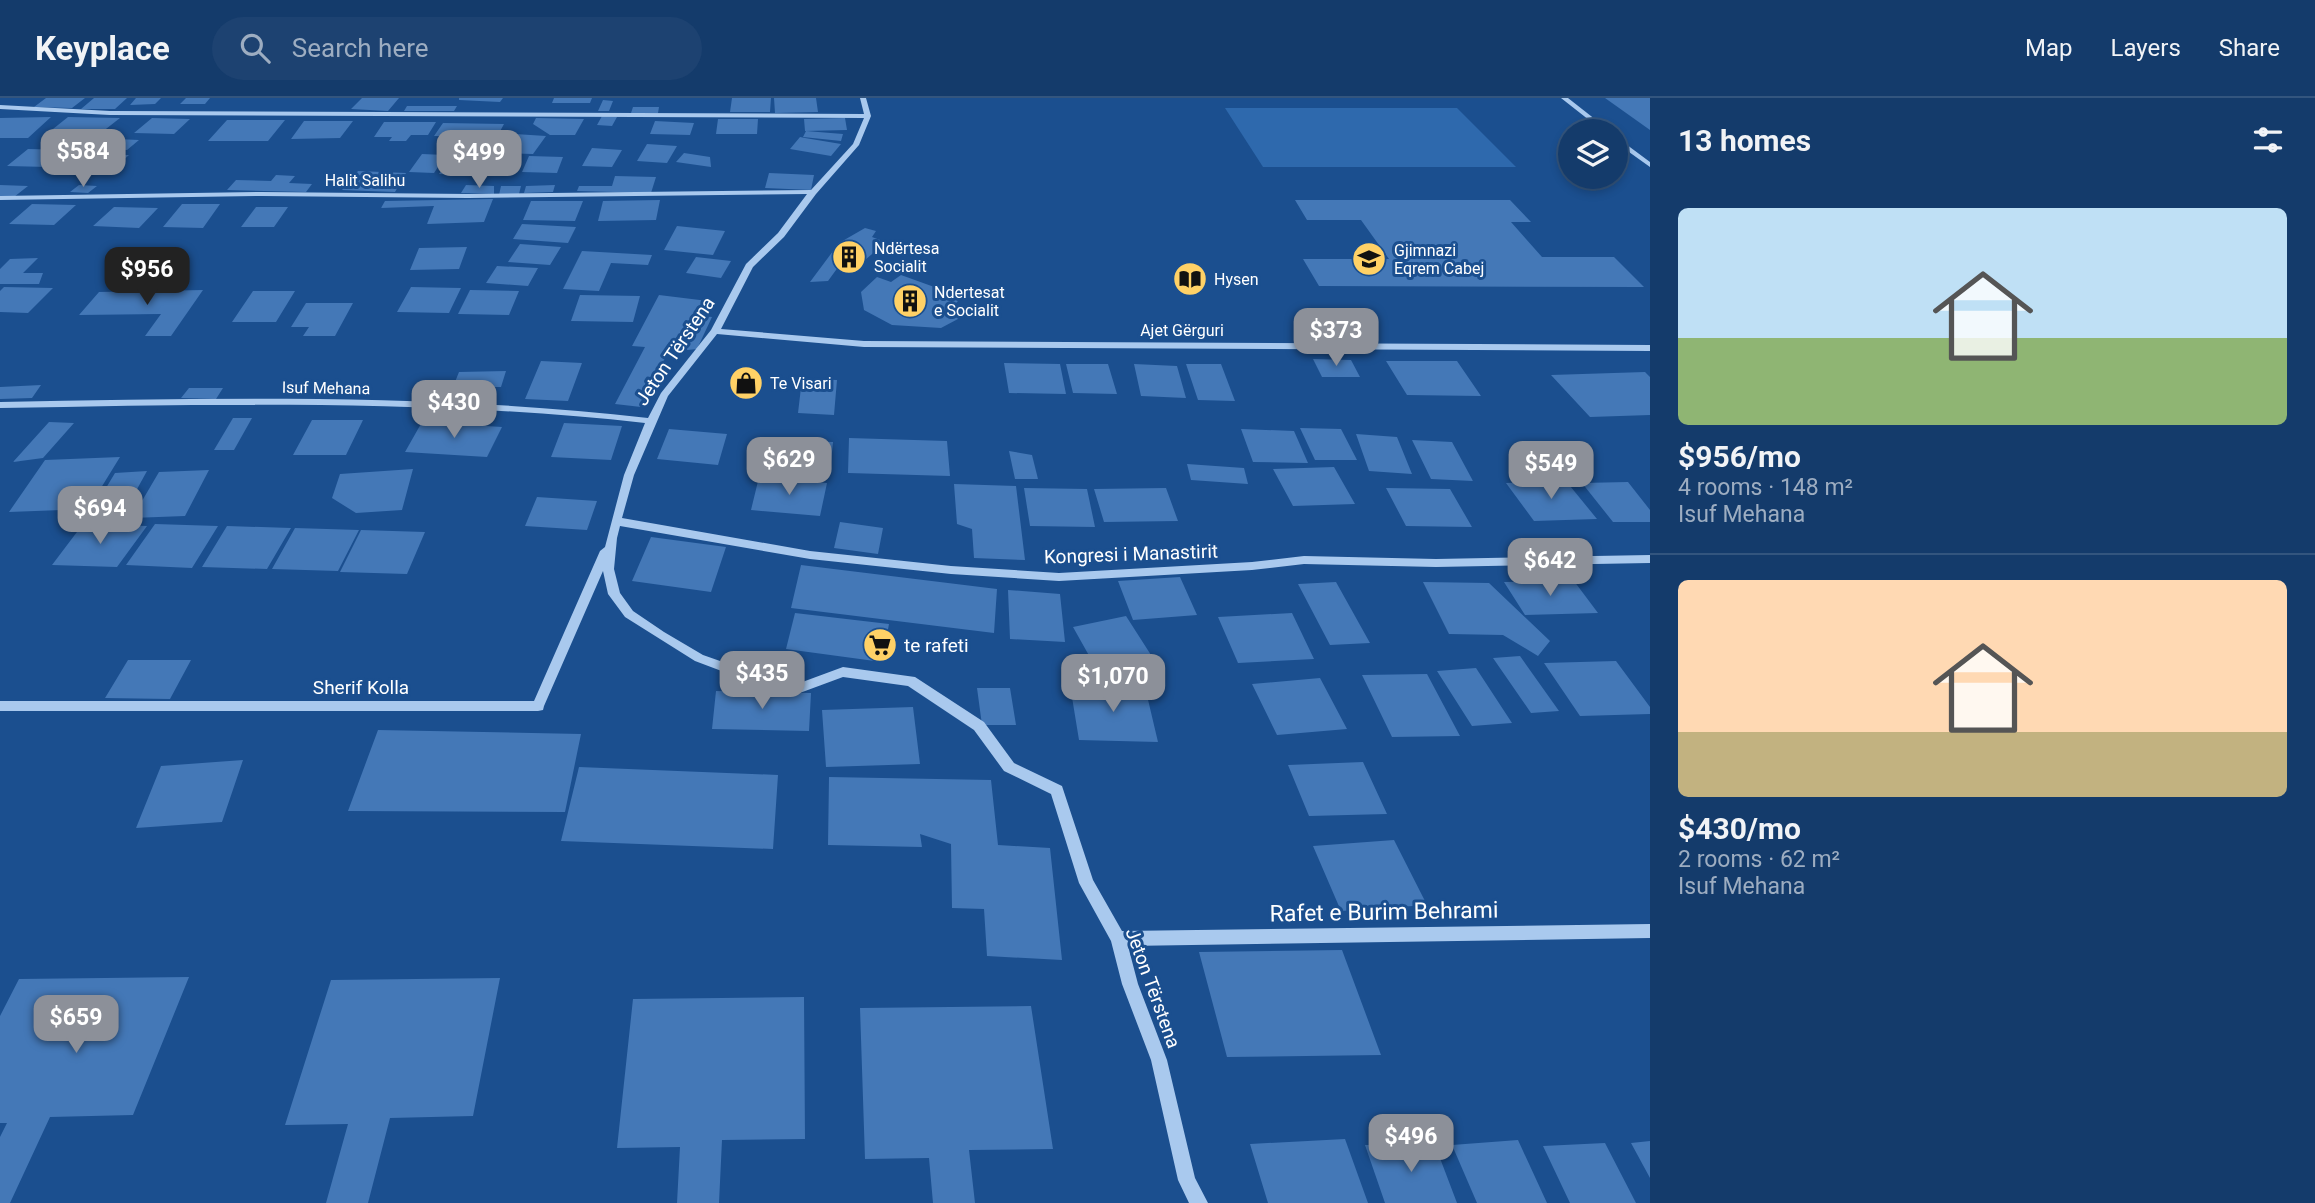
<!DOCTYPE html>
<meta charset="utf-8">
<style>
:root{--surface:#143b6b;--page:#1d4271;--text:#f1f3f6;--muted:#9dadc1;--line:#33557e;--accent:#8c9099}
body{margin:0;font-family:Roboto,sans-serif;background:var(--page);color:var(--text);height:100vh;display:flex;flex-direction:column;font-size:26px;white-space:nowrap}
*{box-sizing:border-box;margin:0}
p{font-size:23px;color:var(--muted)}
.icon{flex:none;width:38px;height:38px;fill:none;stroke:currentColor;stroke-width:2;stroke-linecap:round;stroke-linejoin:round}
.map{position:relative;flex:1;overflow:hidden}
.details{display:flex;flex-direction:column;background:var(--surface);width:665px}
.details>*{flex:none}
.fabs{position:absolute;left:1558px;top:21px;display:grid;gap:14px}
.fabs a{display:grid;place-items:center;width:70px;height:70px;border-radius:50%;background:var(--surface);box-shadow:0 4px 10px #0003,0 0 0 2px var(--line);font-size:35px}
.price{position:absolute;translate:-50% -60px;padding:0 16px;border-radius:14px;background:var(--accent);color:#fff;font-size:23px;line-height:46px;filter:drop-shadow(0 2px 4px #0008)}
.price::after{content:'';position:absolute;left:50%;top:42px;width:21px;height:16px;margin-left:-10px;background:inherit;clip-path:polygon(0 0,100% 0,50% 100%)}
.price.on{background:#222;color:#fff}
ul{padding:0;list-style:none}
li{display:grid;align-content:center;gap:14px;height:371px;padding:0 28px}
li+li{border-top:2px solid var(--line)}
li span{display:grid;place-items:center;height:217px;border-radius:10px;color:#555}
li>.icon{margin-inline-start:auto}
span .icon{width:126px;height:126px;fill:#fffc;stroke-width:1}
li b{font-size:30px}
h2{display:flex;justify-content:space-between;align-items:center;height:84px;padding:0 28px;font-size:30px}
header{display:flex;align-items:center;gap:42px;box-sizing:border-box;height:98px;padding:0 35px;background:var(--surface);border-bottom:2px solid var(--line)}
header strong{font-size:33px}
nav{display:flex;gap:38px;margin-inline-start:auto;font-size:24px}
.search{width:490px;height:63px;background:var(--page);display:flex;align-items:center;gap:18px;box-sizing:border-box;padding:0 24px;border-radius:38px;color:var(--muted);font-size:26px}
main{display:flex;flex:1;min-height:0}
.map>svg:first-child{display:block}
.green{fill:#2e69ad}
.building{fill:#4478b7}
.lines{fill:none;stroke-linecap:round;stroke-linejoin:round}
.minor{fill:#a9c9ee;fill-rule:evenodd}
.labels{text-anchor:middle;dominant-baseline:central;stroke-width:6;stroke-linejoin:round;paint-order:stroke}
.far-street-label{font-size:16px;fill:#fff;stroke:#1b4f8f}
.far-poi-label{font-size:16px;fill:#fff;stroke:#1b4f8f;text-anchor:start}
.street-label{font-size:19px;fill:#fff;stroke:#1b4f8f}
.poi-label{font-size:19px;fill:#fff;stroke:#1b4f8f;text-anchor:start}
.near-street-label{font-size:23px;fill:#fff;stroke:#1b4f8f}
</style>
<header>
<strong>Keyplace</strong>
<div class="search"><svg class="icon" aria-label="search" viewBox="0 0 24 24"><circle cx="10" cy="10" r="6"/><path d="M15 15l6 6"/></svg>Search here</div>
<nav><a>Map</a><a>Layers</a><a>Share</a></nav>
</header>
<main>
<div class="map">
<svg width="1650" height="1105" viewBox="0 0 1650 1105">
<rect width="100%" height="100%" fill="#1b4f8f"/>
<path class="green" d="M1225 10H1457L1516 69H1263Z"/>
<path class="building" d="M46 0H85L72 10 34 9Z
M94 0H127L115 11H81Z
M136 0H161L155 6 130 7Z
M186 0H210L205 6H180Z
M362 0H399L388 13 351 11Z
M459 0H503L500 4 459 2Z
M554 0H592L590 5H552Z
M732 0H771L770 14H730Z
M774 0H816L818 14 775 15Z
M1605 0H1650V32Z
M603 2 613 3 609 13H598Z
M407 8H457L454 13H404Z
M633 9H659L658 15H631Z
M602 18 617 19 612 28 597 27Z
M51 19 28 40H0V20Z
M68 19 120 20 97 38 43 39Z
M152 20 190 21 174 36 134 35Z
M536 20 584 21 575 37H550L533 26Z
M845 20 847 32 805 33 804 21Z
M718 21H758L757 36H716Z
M227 22H285L268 43H208Z
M304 23H353L340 40 291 41Z
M655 23 694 25 690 37 650 36Z
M384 24H436L428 37H411L406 43H389L392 39H374Z
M443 25 504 26 497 39 434 38Z
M806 33 843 36 841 43 803 39Z
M515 36 546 38 533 56 498 55Z
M800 39 805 40 841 46 831 58 790 51Z
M95 40 139 42 127 52 82 49Z
M647 46 677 48 667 65 637 63Z
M592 50 622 52 612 69 582 68Z
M28 51 69 52 48 69 7 68Z
M684 55 710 59 711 69 676 64Z
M88 56 129 57 110 74 69 73Z
M422 56 446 57 434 75 409 74Z
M452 57 481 58 469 77 439 76Z
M529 58 563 59 557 75 522 74Z
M358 73 406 75 395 94 342 92Z
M769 75 814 77 811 92 765 90Z
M276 77 295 78 289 85 312 86 306 94 227 92 236 82 271 83Z
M615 78 656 79 651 95 577 93 579 88H612Z
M0 87 28 88 14 99 0 98Z
M79 87 97 88 88 95 70 94Z
M466 87 494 88V96L461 95Z
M555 87 553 94 524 95 526 88Z
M501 88H521L519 96 499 97Z
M493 101 484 124 427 126 434 108 381 110 385 103Z
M660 102 656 122 598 123 603 103Z
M1295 102H1510L1531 124H1511L1542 159H1614L1644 189 1319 188 1303 161H1389L1361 122H1307Z
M531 103H583L575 123 523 122Z
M32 106 76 107 54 127 9 126Z
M182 106H220L203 130 163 129Z
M114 109 158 110 139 130 93 128Z
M256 109H288L274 129H241Z
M522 126 576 129 568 145 513 141Z
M677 128 725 133 713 157 664 152Z
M865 130 876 133 872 139 880 142 877 149 878 151 859 167 844 161 828 183 810 184 839 145Z
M520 146 561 149 550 167 508 164Z
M467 149 459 171 410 172 419 150Z
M582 153 652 157 648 167 611 165 599 193 563 191Z
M696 159 731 163 721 180 686 175Z
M38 160 23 175H43L39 186H0V171L10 161Z
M497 168 538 170 528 188 486 185Z
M901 177 962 199 954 207 973 213 941 230 892 227 864 212 861 194 877 179 891 184Z
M4 189 53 190 28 215 0 214V193Z
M411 189 461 190 449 215 397 214Z
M203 192 171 238H145L161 216 79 217 99 194Z
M470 192 519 193 509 217 458 216Z
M253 193H295L276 224H232Z
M580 197 640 198 633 224 571 223Z
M659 197 708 203 701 218 712 219 697 251 668 254 641 309 615 306 645 249 632 248Z
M306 205H353L335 238H303L309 229H291Z
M1313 261 1351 262 1360 279H1322Z
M541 263 582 265 568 303 525 301Z
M1386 263H1457L1481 298 1407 297Z
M1004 265 1060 266 1066 296 1009 295Z
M1066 266H1108L1117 296 1073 295Z
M1134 266 1177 268 1186 300 1141 298Z
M1186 266H1221L1235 303 1198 302Z
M506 273 501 289H453L459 274Z
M1645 274 1650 279V317L1590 319 1551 277Z
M802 281 837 282 834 317 798 315Z
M41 287 32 300 0 301V289Z
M189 290H223L216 301 181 300Z
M233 320H252L234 352H214Z
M312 322H363L346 357H293Z
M49 324 74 325 43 360 13 364Z
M422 324 502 329 487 359 405 354Z
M564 325 622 328 611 362 551 359Z
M1300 330 1341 331 1357 362H1315Z
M669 331 727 336 718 367 657 361Z
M1241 331 1294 333 1308 365 1253 364Z
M1356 336 1397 339 1412 376 1369 373Z
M849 340 947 343 950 378 848 375Z
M779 342 833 344 830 375 774 373Z
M1412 342 1452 344 1473 383 1431 381Z
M1009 353 1032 357 1038 381H1015Z
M120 359 88 411 9 414 45 362Z
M1187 366 1244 370 1248 386 1191 382Z
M1334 369 1355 406 1293 408 1273 371Z
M413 371 402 412 356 415 332 400 340 376Z
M209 372 185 418 132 420 159 374Z
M147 373 125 413 91 415 115 375Z
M759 379 827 385 820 418 751 412Z
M1566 383 1597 421 1534 423 1506 385Z
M1628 384 1650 412V424H1613L1582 385Z
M954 386 1016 388 1025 462 974 460 972 431 957 426Z
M1024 390 1087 391 1095 429 1030 428Z
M1166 390 1178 423 1104 424 1094 391Z
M1386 390 1450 391 1472 429 1406 428Z
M537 399 597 403 587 432 525 428Z
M840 424 883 430 878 456 834 450Z
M83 426 147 428 117 469 52 467Z
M155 426 218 428 192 470 126 467Z
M227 428 291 430 267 471 202 469Z
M295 430 359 432 338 473 272 471Z
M361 432 425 434 407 476 340 474Z
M651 439 726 449 711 494 632 483Z
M801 467 997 491 994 535 791 510Z
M1180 479 1197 517 1133 522 1118 483Z
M1574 483 1598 515 1525 517 1504 484Z
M1336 484 1370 545 1330 547 1298 486Z
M1423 484 1489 485 1550 543 1538 558 1503 537 1449 536Z
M1008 492 1060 496 1065 544 1010 541Z
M795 515 889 526 882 564 786 551Z
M1292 515 1314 561 1238 565 1218 519Z
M1126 518 1151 557 1096 570 1073 529Z
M1520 558 1559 613 1531 615 1493 560Z
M128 562H191L170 601 105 600Z
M1616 563 1650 609V616L1580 618 1544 565Z
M1476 570 1512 625 1472 628 1437 573Z
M1427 576 1460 638 1392 639 1362 577Z
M1320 580 1347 631 1277 637 1252 586Z
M1070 587 1145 589 1158 644 1079 642Z
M977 590H1010L1016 627H982Z
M716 593 811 595 809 633 712 631Z
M913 609 920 666 826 669 822 612Z
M378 632 581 636 565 714 348 713Z
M243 662 222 724 136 730 161 668Z
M1363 664 1387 716 1309 718 1288 667Z
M579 669 778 677 773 751 561 743Z
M829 679 991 682 998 747 1050 750 1062 862 987 858 984 811 952 810 951 746 920 736 922 749 828 747Z
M1394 742 1427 807 1341 813 1313 748Z
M1342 852 1381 957 1227 959 1199 854Z
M189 879 133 1017 50 1019 10 1105H0V1039L7 1025H0V918L19 881Z
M500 880 473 1018 390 1020 368 1105H326L348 1026 285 1027 331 882Z
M804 899 805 1041 722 1042 719 1105H677L680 1049 617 1050 633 901Z
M1031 908 1053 1051 969 1052 975 1105H933L929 1060 865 1061 860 910Z
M1345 1041 1368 1105H1268L1250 1046Z
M1518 1042 1547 1105H1477L1452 1047Z
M1650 1043V1080L1631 1045Z
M1605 1045 1636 1105H1570L1543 1048Z
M1365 1047H1435L1457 1105H1385Z"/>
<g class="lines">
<path class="minor" d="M860 0H866L871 18 859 47 816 96 784 139 753 169 721 231 864 243 1650 247V253L864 249 717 236 668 298 634 377 622 420 810 453 951 468 1059 475 1252 464 1304 458 1436 461 1650 457V465L1436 469 1304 466 1252 472 1059 483 951 476 810 461 620 428 617 440 614 471 620 495 633 513 664 534 703 557 757 576 797 586 843 569 915 579 984 624 1014 665 1062 688 1093 782 1122 833 1650 826V840L1128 848 1138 886 1167 962 1195 1080 1208 1105H1189L1178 1082 1151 962 1122 886 1111 843 1079 785 1051 696 1004 673 974 632 908 588 843 579 797 596 756 586 695 563 625 519 608 496 603 473 544 608 543 612 538 613H0V603H534L600 453 605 449 624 377 645 325C431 301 215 306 0 310V304C216 300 433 295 648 320L661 295 711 232 746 166 778 135 807 96 468 100 262 98 0 102V98L262 94 468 96 811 92 853 46 864 20 110 17 0 11V7L110 13 864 16Z
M1561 0H1568L1610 33H1603Z
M1615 38 1650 64V69L1615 44Z"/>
</g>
<defs>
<g id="building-disc" transform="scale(1.75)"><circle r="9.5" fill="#ffd166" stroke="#1b4f8f"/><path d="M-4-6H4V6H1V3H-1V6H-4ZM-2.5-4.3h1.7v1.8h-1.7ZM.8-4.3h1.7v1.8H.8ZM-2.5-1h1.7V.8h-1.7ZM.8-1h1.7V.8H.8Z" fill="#111"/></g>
<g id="school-disc" transform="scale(1.75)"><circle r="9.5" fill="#ffd166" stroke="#1b4f8f"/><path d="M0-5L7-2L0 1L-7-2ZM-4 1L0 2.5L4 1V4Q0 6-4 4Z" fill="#111"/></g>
<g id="library-disc" transform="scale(1.75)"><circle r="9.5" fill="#ffd166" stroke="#1b4f8f"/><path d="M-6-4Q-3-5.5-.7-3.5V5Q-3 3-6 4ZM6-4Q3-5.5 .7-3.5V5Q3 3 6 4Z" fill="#111"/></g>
<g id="shop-disc" transform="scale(1.75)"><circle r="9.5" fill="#ffd166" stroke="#1b4f8f"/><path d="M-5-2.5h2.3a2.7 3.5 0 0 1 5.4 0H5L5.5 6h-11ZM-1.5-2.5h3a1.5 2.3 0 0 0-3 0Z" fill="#111"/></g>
<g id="supermarket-disc" transform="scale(1.75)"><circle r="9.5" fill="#ffd166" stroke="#1b4f8f"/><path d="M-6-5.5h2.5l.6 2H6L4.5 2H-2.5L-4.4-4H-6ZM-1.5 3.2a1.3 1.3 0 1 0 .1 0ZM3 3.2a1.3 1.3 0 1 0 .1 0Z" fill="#111"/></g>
</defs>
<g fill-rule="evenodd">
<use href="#building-disc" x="849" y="159"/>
<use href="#school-disc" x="1369" y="161"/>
<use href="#library-disc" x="1190" y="181"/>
<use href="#building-disc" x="910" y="203"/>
<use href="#shop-disc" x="746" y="285"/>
<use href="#supermarket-disc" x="880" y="547"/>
</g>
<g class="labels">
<g class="far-street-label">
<text x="365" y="82">Halit Salihu</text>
<text x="1182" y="232">Ajet Gërguri</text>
<text transform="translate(326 290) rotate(1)">Isuf Mehana</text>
</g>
<g class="far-poi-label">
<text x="874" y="150">Ndërtesa<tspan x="874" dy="18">Socialit</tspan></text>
<text x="1394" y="152">Gjimnazi<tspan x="1394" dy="18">Eqrem Cabej</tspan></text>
<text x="1214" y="181">Hysen</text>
<text x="934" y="194">Ndertesat<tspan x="934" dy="18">e Socialit</tspan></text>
<text x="770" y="285">Te Visari</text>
</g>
<g class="street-label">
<text transform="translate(675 253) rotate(-56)">Jeton Tërstena</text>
<text transform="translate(1131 456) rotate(-2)">Kongresi i Manastirit</text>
<text x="361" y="589">Sherif Kolla</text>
<text transform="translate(1153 890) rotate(70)">Jeton Tërstena</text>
</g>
<g class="poi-label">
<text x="904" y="547">te rafeti</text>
</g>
<g class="near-street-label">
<text transform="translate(1384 814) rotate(-1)">Rafet e Burim Behrami</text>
</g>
</g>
</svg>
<div class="fabs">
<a><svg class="icon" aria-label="layers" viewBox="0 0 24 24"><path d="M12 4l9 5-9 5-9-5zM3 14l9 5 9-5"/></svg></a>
</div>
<b class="price" style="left:83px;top:91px">$584</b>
<b class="price" style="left:479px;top:92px">$499</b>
<b class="price on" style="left:147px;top:209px">$956</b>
<b class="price" style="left:1336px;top:270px">$373</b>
<b class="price" style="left:454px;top:342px">$430</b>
<b class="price" style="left:789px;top:399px">$629</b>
<b class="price" style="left:1551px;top:403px">$549</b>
<b class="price" style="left:100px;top:448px">$694</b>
<b class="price" style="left:1550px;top:500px">$642</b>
<b class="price" style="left:762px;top:613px">$435</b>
<b class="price" style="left:1113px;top:616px">$1,070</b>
<b class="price" style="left:76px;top:957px">$659</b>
<b class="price" style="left:1411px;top:1076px">$496</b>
</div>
<section class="details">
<h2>13 homes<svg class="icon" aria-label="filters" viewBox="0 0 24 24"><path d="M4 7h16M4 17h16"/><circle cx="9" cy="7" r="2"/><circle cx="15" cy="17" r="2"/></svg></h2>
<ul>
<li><span style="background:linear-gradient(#bfe0f5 60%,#8fb573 0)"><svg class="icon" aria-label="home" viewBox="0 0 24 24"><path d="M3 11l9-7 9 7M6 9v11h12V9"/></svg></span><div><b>$956/mo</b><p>4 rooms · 148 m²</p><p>Isuf Mehana</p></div></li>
<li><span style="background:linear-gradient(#ffd9b3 70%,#c2b280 0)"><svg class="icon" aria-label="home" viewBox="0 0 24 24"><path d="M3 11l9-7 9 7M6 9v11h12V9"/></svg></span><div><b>$430/mo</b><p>2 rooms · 62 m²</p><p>Isuf Mehana</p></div></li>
</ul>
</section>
</main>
